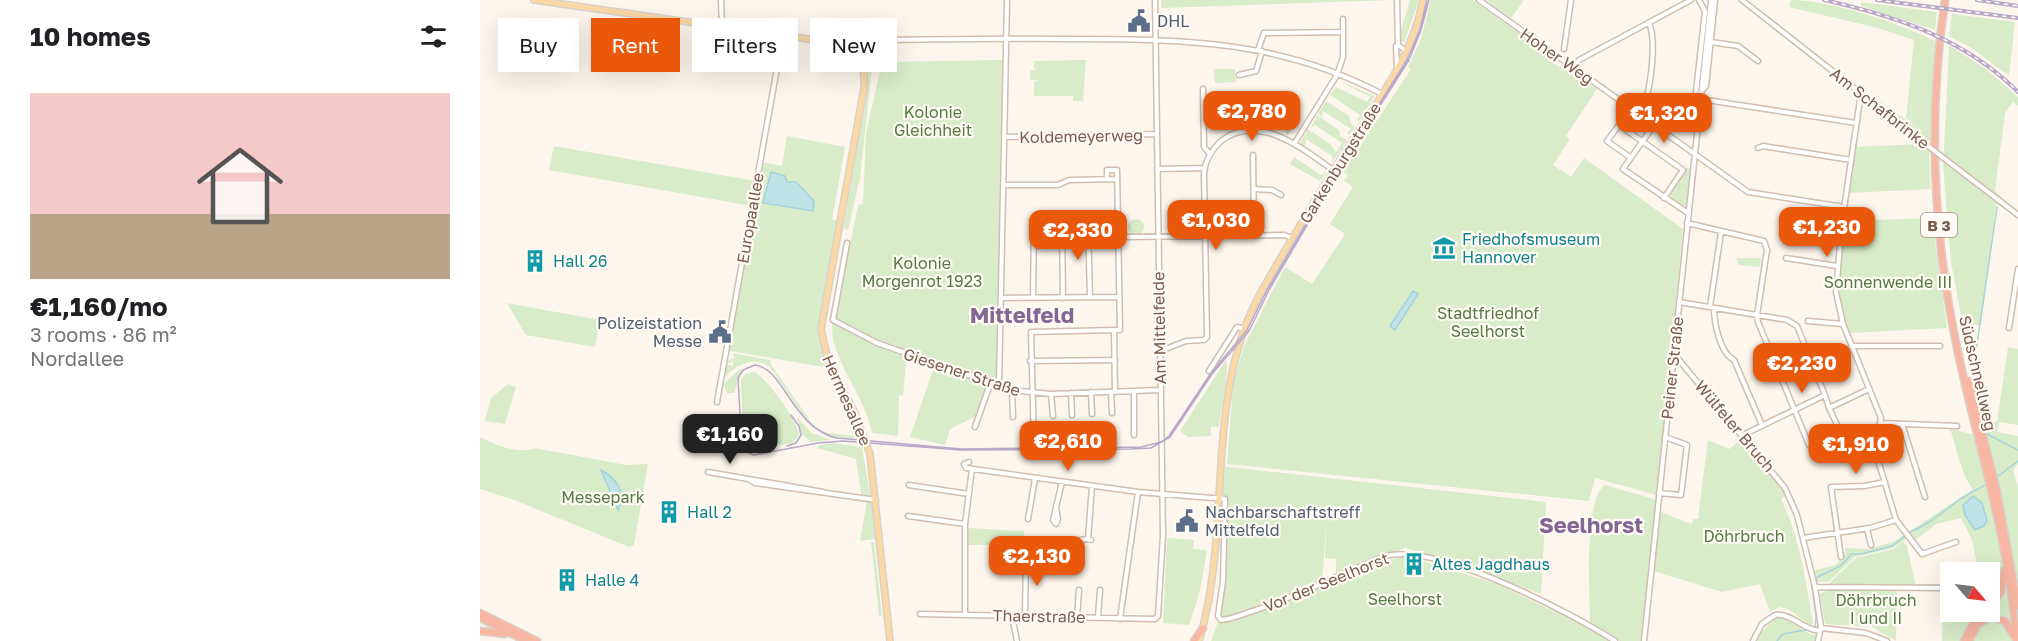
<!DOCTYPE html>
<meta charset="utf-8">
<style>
:root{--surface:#fff;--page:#f6f6f6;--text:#202124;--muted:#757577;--accent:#ea580c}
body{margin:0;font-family:"Golos Text",sans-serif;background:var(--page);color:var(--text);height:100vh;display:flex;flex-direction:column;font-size:22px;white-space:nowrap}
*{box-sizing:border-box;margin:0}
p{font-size:20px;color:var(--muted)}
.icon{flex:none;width:33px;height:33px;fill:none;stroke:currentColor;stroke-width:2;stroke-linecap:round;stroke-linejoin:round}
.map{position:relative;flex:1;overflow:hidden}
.details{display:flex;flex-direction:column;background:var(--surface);width:480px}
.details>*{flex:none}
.banner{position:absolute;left:18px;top:18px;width:570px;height:54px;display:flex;gap:12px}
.needle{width:39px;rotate:118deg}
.controls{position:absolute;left:1460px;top:562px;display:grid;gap:12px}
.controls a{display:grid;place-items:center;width:60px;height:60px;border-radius:0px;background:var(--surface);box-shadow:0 6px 24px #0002;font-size:30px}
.price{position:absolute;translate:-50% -51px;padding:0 14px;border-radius:12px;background:var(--accent);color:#fff;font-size:20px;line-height:39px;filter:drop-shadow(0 2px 3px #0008)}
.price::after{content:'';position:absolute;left:50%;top:36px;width:18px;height:14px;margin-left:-9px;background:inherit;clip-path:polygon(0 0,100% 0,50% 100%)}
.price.on{background:#222;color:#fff}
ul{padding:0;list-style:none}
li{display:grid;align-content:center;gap:12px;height:318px;padding:0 30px}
li span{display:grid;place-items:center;height:186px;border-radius:0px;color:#555}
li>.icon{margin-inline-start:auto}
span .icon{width:108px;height:108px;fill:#fffc;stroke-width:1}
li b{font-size:26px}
h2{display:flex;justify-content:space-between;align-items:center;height:72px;padding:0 30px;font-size:26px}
.tag{padding:0 21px;border-radius:0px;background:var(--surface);box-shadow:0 6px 24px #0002;font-size:21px;line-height:54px}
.tag.on{background:var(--accent);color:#fff}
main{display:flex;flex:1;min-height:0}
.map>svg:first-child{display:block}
.green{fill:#d8ecc9}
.water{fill:#bfe3e8;stroke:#a5d3da;stroke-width:1.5}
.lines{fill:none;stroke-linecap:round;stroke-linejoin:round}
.stream{stroke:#a5d3da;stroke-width:1.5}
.minor-casing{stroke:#d1beb0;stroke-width:7}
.major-casing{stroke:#dad1cd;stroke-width:8}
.highway-casing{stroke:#dad1cd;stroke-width:9}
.minor{stroke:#fff;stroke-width:4}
.major{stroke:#fbd9a5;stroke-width:5}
.highway{stroke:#f7b7a3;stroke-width:6}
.tram{stroke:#b9a8c9;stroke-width:1.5}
.rail-casing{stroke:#b9a8c9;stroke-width:4}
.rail{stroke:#fffaf3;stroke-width:1.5;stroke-dasharray:4.5;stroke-linecap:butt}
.minor-bridge-casing{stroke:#d1beb0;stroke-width:7;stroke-linecap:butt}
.minor-bridge{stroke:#fff;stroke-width:4}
.labels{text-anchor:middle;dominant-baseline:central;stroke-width:4.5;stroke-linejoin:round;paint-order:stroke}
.shield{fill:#fffaf3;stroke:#a28b7f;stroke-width:1.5}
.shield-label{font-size:15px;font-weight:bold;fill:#7a5c4d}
.service-label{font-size:16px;fill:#4e5e75;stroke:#fffaf3;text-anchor:start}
.street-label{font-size:16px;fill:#7a5c4d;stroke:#fffaf3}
.park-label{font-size:16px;fill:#537a41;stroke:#fffaf3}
.culture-label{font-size:16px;fill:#0d838f;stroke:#fffaf3;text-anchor:start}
.district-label{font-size:22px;font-weight:bold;fill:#846695;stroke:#fffaf3}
</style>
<main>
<section class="details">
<h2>10 homes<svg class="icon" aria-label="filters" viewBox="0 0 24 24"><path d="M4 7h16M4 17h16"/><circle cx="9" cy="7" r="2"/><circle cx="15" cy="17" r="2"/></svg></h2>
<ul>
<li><span style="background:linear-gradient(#f6c9c9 65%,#b9a48a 0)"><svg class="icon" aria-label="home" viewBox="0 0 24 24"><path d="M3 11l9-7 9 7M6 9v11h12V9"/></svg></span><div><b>€1,160/mo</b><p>3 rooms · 86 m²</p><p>Nordallee</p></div></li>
</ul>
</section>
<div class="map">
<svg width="1538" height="641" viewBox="0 0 1538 641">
<rect width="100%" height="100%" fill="#fdf6ec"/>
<path class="green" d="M681 0H913L681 8Z
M930 0H939L924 43 921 40V30Z
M951 0H993L1068 54 1065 58 1117 89 1086 136 1090 139 1073 165 1091 177 1104 158 1203 229 1177 495 1115 478 1109 501 747 464 753 383 764 346 805 267 832 284 865 234 850 224 873 187 864 181 868 175 863 172 931 69 928 67 941 39Z
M1006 0H1044L1031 18Z
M1311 0C1350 0 1419 23 1455 41L1450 142 1391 96 1441 130 1426 118 1434 40 1398 28 1309 7Z
M1381 2 1457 12 1455 30 1381 6Z
M1472 14 1535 22 1529 76 1490 47 1469 36Z
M1469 45 1506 69 1538 97V106L1533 102 1525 113 1515 191 1526 201 1515 194 1516 202 1523 208 1516 204 1501 325H1491L1488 352 1471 262 1462 152 1464 151Z
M390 59 393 61 380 178 368 230 364 228 363 231 388 84 386 62Z
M522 60 516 383 424 351 379 331 397 343 427 354 423 396 419 395 418 436 392 433C386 401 363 375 354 343 347 317 362 270 367 243L371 240 378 205 383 204 386 133 402 62Z
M606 60 603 101H593V96H554V82L558 80H550V70H558L554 68V61Z
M734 69H755L756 82 735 83Z
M859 81 895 96 879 121 877 120 880 115 850 95 856 87 887 102 890 97Z
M846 101 869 116 871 123 875 127 870 135 867 133 871 129 843 111 842 117 838 114Z
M810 111 820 116 807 136 805 129Z
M837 115 859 130 860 136 867 140 852 163 853 157 826 139 825 147 820 144 828 129 850 144 856 152 862 143 835 125 831 128Z
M307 136 365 147 352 220 359 221 342 329 349 365 343 367 246 350 272 206 69 170 74 146 276 181 280 162 302 166Z
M1438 144 1449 150 1450 189 1368 193 1375 147Z
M814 157 841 175 847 170 840 181 810 164Z
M1207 168 1210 169 1206 208 1186 197Z
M1452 218 1467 328 1369 333C1354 296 1360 259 1364 221Z
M648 227a8 8 0 1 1 16 0a8 8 0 1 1-16 0Z
M1281 258 1280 267 1259 265 1256 258Z
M27 303 120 320 115 347 46 335Z
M1528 347 1538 349V425L1519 422 1517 432 1538 436V464L1533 470 1538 487V641H1462L1463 606 1470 607V612H1509V589L1514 590 1517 581 1509 583V573H1499L1492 540 1481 518 1456 524 1433 542 1429 537 1413 548 1375 557 1348 582H1334L1332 571 1355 565 1363 558 1362 554 1366 553 1365 548 1389 549 1415 541 1493 489C1482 477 1476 446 1470 429 1481 432 1495 434 1508 438L1492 380 1495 374 1510 421 1517 422Z
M252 353 290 360 291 365 334 426 348 433 374 436 375 439 350 436 331 426 290 367C275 356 257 364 245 377L247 365 253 366V361L247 364 249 360 255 358Z
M746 360C750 372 740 411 739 427H731V436L708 437 700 431Z
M455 364 510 384 499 415 470 429 465 445 430 437Z
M262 367 254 393H247L243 384Z
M274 372C286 376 319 423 319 435L313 443 277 449 271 447 267 438H263L261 381 265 374Z
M28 384 36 387 25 424 5 421 11 398Z
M317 417 332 433 350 440 331 442 322 434Z
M0 437C16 445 38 455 55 448L146 465 168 464 154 545 149 547 37 501 0 489Z
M1262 439 1306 495 1301 499C1320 537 1326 582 1333 624L1330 625 1308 609 1299 607 1290 612 1280 584 1242 592 1174 571 1181 512 1211 524 1214 519H1218L1228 440 1249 449Z
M353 443 382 447 391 500H397L401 538 380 541 387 501 382 500 376 459 337 448 339 445Z
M740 466 1066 502 1061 594 968 560 925 548 856 573V559L845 558 847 513 842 585 904 561 926 556 1017 584 1111 629 1130 641H731L739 619 747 503 739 498Z
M1125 485 1177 500 1162 641H1140L1110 623C1110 596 1103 499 1125 485Z
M488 528 544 531V545H487Z
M687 538 714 540 713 549 727 550 720 591 709 625 683 623Z
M391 542H394L402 616H399Z
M1423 542 1427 546 1436 587 1350 586V582L1376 558 1414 549Z
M1348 590 1417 591 1416 641 1392 627 1345 624 1340 594Z
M1297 617C1313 617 1321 634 1336 635L1335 641H1277L1281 632Z"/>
<path class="water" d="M291 172 305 176 307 182H316L334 201 333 211 283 203Z
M933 291 938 294 915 330 910 326Z
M121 470C136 478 147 492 138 510Z
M1493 496 1502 503 1507 521 1504 526 1495 530 1485 515 1483 505Z"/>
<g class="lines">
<path class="stream" d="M1517 207 1495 358 1491 364 1507 434 1538 450
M1517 477 1538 461
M1428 533C1448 525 1463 512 1479 500 1488 494 1499 489 1508 483
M1438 585H1470
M1424 590 1470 591
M1333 594 1331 582C1345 569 1359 573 1371 554H1381L1412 546 1425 536
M1333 595 1336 616
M1297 641 1303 634 1325 630 1335 632 1336 617"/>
<g class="minor-casing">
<path id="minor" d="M241 0 242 27
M917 0 918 45 926 51
M999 0 1268 192 1364 207
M1219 0 1225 11 1216 92 1221 95
M1262 0 1452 149
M1231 42 1258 46 1278 61
M916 46 917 68
M1084 49 1091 0
M778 50 784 33 861 32
M377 56 396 41 404 40C468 39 532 38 596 39 707 39 801 41 902 94
M1093 67 1099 60 1211 0
M759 75 776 71 782 51
M723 89 724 147 730 154
M1222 90 1226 86 1235 0
M1220 99 1376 123
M1159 114C1171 98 1177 41 1169 23
M1174 125 1143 169 1208 213
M525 137 676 134
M814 144 857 75 863 57V19
M1278 148 1283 146 1371 160
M773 155 774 235
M1461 156 1538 215
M1151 158 1127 141 1139 125 1203 170 1184 198
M677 169 725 168
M627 179V170H637L640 330H634L635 392
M524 185H578L589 180 637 179
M774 189 792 190 801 195
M1207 223 1284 241 1287 250 1277 315 1278 322 1329 445
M608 224 610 297
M582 225 583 298
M640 237 804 235 812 238
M367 243 353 320 397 343 532 390 571 394 680 390
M1306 258 1357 266
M521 298 639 297
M553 298 554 225 638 224
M1199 302 1307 320 1317 326 1345 395
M1230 307 1241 232
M1234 308C1234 323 1240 353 1254 360L1282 425
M1328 321 1363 324
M1529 328 1538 269
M1371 346H1460
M680 351 706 341 724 340 727 337 724 173C725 161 732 149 741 141 778 112 823 149 853 170
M1194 354 1305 488 1317 515 1335 587 1341 627 1338 641
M550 361 635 360
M729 371 757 327 765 329
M519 386 527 0
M532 390 533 417
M654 391V435
M611 392 612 414
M631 392 632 413
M591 393 592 415
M571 394 573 416
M237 402 303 35
M1349 408 1371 454
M1401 423 1477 426
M1422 424 1445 497
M495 427 510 384
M1263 435 1345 395 1349 408 1389 389
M554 444 551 332 634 330
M489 462 484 464 486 468 658 492 745 499 743 581 738 616 741 620C753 619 765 613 776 610 820 595 860 574 903 557 950 539 1092 613 1135 641
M228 472 343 492
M268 479 275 483 396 500
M429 485 489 494
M1179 493 1201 495 1207 445 1185 437
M576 508 578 519 576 524 573 520C576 507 579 495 582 482
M428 516 485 524
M548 519 555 479
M1416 520 1442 554 1476 542
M1387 529 1391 545
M1323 538 1390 528 1416 520 1395 450 1401 418 1363 324 1356 292 1362 222 1380 100 1384 95
M600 540 608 539
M611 540 608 539 612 486
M1361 557 1351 487 1384 486 1405 482
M1335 587 1470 588
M1509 589H1510
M440 614 675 619 678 616 683 535 675 0
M485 614V524L492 469
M532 616 537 641
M545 616 546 557
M618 617 620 590
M597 618 599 590
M640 619 658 492
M1341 628 1386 633 1407 641
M1164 641 1231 0
M1273 641 1282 624 1295 615C1312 613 1323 630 1340 631"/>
</g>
<g class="major-casing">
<path id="major" d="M54 0 356 43C378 50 386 66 384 88L341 329 349 365 375 413 390 454 410 641
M719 641C750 538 728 428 765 327 776 297 794 270 810 242 833 204 855 167 879 130 906 89 934 49 943 0"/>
</g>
<g class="highway-casing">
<path id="highway" d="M1465 0C1448 114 1453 231 1476 343 1496 442 1530 539 1536 641
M1489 381 1516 487 1538 606
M1509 609 1521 592 1524 570
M0 613 57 641
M0 618 46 641
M0 631 25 634
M714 641 723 628
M1484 641 1494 622 1505 612
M1489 641 1498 624 1510 617 1525 621 1533 635"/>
</g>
<use href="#minor" class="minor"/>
<use href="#major" class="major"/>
<use href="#highway" class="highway"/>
<path class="tram" d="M947 0 940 30 927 60 862 163 787 290 767 330 731 373 689 436 681 442 661 447 481 449 357 438C313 429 304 368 275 365L263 370 258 378 262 450 274 455 338 443 363 441 481 450 650 449 671 448 690 437 732 374 769 331 789 290 863 164 929 60 941 30 949 0
M307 446 316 443 321 435 319 426 311 415"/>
<g class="rail-casing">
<path id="rail" d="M1344 0C1416 16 1485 39 1538 92
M1397 0 1538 18
M1497 0 1538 6"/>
</g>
<use href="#rail" class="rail"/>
<g class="minor-bridge-casing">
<path id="minor-bridge" d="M1452 149 1461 156"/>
</g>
<use href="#minor-bridge" class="minor-bridge"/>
</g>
<defs>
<g id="civic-bare" transform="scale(1.8)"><path d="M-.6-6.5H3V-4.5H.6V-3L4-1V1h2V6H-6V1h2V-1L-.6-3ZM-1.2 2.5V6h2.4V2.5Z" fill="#5c6f8a" stroke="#fffaf3" stroke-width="2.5" paint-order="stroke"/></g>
<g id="museum-bare" transform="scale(1.8)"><path d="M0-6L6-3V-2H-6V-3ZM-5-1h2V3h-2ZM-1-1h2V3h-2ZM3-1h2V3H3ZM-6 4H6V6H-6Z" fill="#0f9aa8" stroke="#fffaf3" stroke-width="2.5" paint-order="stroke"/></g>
<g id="building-bare" transform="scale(1.8)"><path d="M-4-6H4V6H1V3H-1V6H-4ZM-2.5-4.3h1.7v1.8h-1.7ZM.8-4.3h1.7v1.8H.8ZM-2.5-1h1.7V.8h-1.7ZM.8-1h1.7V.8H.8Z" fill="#0f9aa8" stroke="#fffaf3" stroke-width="2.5" paint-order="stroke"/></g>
</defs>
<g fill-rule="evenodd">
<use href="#civic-bare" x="659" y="21"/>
<use href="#museum-bare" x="964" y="248"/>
<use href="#building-bare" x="55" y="261"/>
<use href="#civic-bare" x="240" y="332"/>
<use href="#building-bare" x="189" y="512"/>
<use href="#civic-bare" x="707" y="521"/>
<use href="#building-bare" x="934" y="564"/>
<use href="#building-bare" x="87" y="580"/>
</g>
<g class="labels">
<rect class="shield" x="1441" y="213" width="36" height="24" rx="4.5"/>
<g class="shield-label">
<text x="1459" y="225">B 3</text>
</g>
<g class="service-label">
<text x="677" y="21">DHL</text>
<text x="222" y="323" text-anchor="end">Polizeistation<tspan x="222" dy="18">Messe</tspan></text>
<text x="725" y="512">Nachbarschaftstreff<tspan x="725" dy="18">Mittelfeld</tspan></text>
</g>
<g class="street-label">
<text transform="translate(1077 56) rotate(35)">Hoher Weg</text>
<text transform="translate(1400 108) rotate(38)">Am Schafbrinke</text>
<text transform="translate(601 136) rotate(-1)">Koldemeyerweg</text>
<text transform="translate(860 163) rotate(-58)">Garkenburgstraße</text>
<text transform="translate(270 218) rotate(-80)">Europaallee</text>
<text transform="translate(679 328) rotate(-91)">Am Mittelfelde</text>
<text transform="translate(1192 368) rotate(-84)">Peiner Straße</text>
<text transform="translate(482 372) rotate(18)">Giesener Straße</text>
<text transform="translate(1498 373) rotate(77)">Südschnellweg</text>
<text transform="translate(367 400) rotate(66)">Hermesallee</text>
<text transform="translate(1255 426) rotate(50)">Wülfeler Bruch</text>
<text transform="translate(846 582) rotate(-22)">Vor der Seelhorst</text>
<text transform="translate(559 616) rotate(1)">Thaerstraße</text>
</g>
<g class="park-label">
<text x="453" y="112">Kolonie<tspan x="453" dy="18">Gleichheit</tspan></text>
<text x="442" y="263">Kolonie<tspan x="442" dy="18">Morgenrot 1923</tspan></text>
<text x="1408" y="282">Sonnenwende III</text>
<text x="1008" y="313">Stadtfriedhof<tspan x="1008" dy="18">Seelhorst</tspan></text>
<text x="123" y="497">Messepark</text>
<text x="1264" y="536">Döhrbruch</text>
<text x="925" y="599">Seelhorst</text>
<text x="1396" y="600">Döhrbruch<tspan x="1396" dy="18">I und II</tspan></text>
</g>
<g class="culture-label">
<text x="982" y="239">Friedhofsmuseum<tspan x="982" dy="18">Hannover</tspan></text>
<text x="73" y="261">Hall 26</text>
<text x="207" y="512">Hall 2</text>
<text x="952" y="564">Altes Jagdhaus</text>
<text x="105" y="580">Halle 4</text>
</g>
<g class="district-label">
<text x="542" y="314">Mittelfeld</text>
<text x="1111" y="524">Seelhorst</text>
</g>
</g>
</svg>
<div class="controls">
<a><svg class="needle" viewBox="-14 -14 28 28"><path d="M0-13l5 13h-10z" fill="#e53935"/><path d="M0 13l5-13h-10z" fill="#757577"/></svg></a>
</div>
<b class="price" style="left:772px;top:142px">€2,780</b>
<b class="price" style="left:1184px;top:144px">€1,320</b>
<b class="price" style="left:736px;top:251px">€1,030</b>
<b class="price" style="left:1347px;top:258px">€1,230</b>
<b class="price" style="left:598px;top:261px">€2,330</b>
<b class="price" style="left:1322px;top:394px">€2,230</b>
<b class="price on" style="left:250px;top:465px">€1,160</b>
<b class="price" style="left:588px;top:472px">€2,610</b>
<b class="price" style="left:1376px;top:475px">€1,910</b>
<b class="price" style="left:557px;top:587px">€2,130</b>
<div class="banner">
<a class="tag">Buy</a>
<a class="tag on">Rent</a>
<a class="tag">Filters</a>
<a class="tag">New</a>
</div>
</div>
</main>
